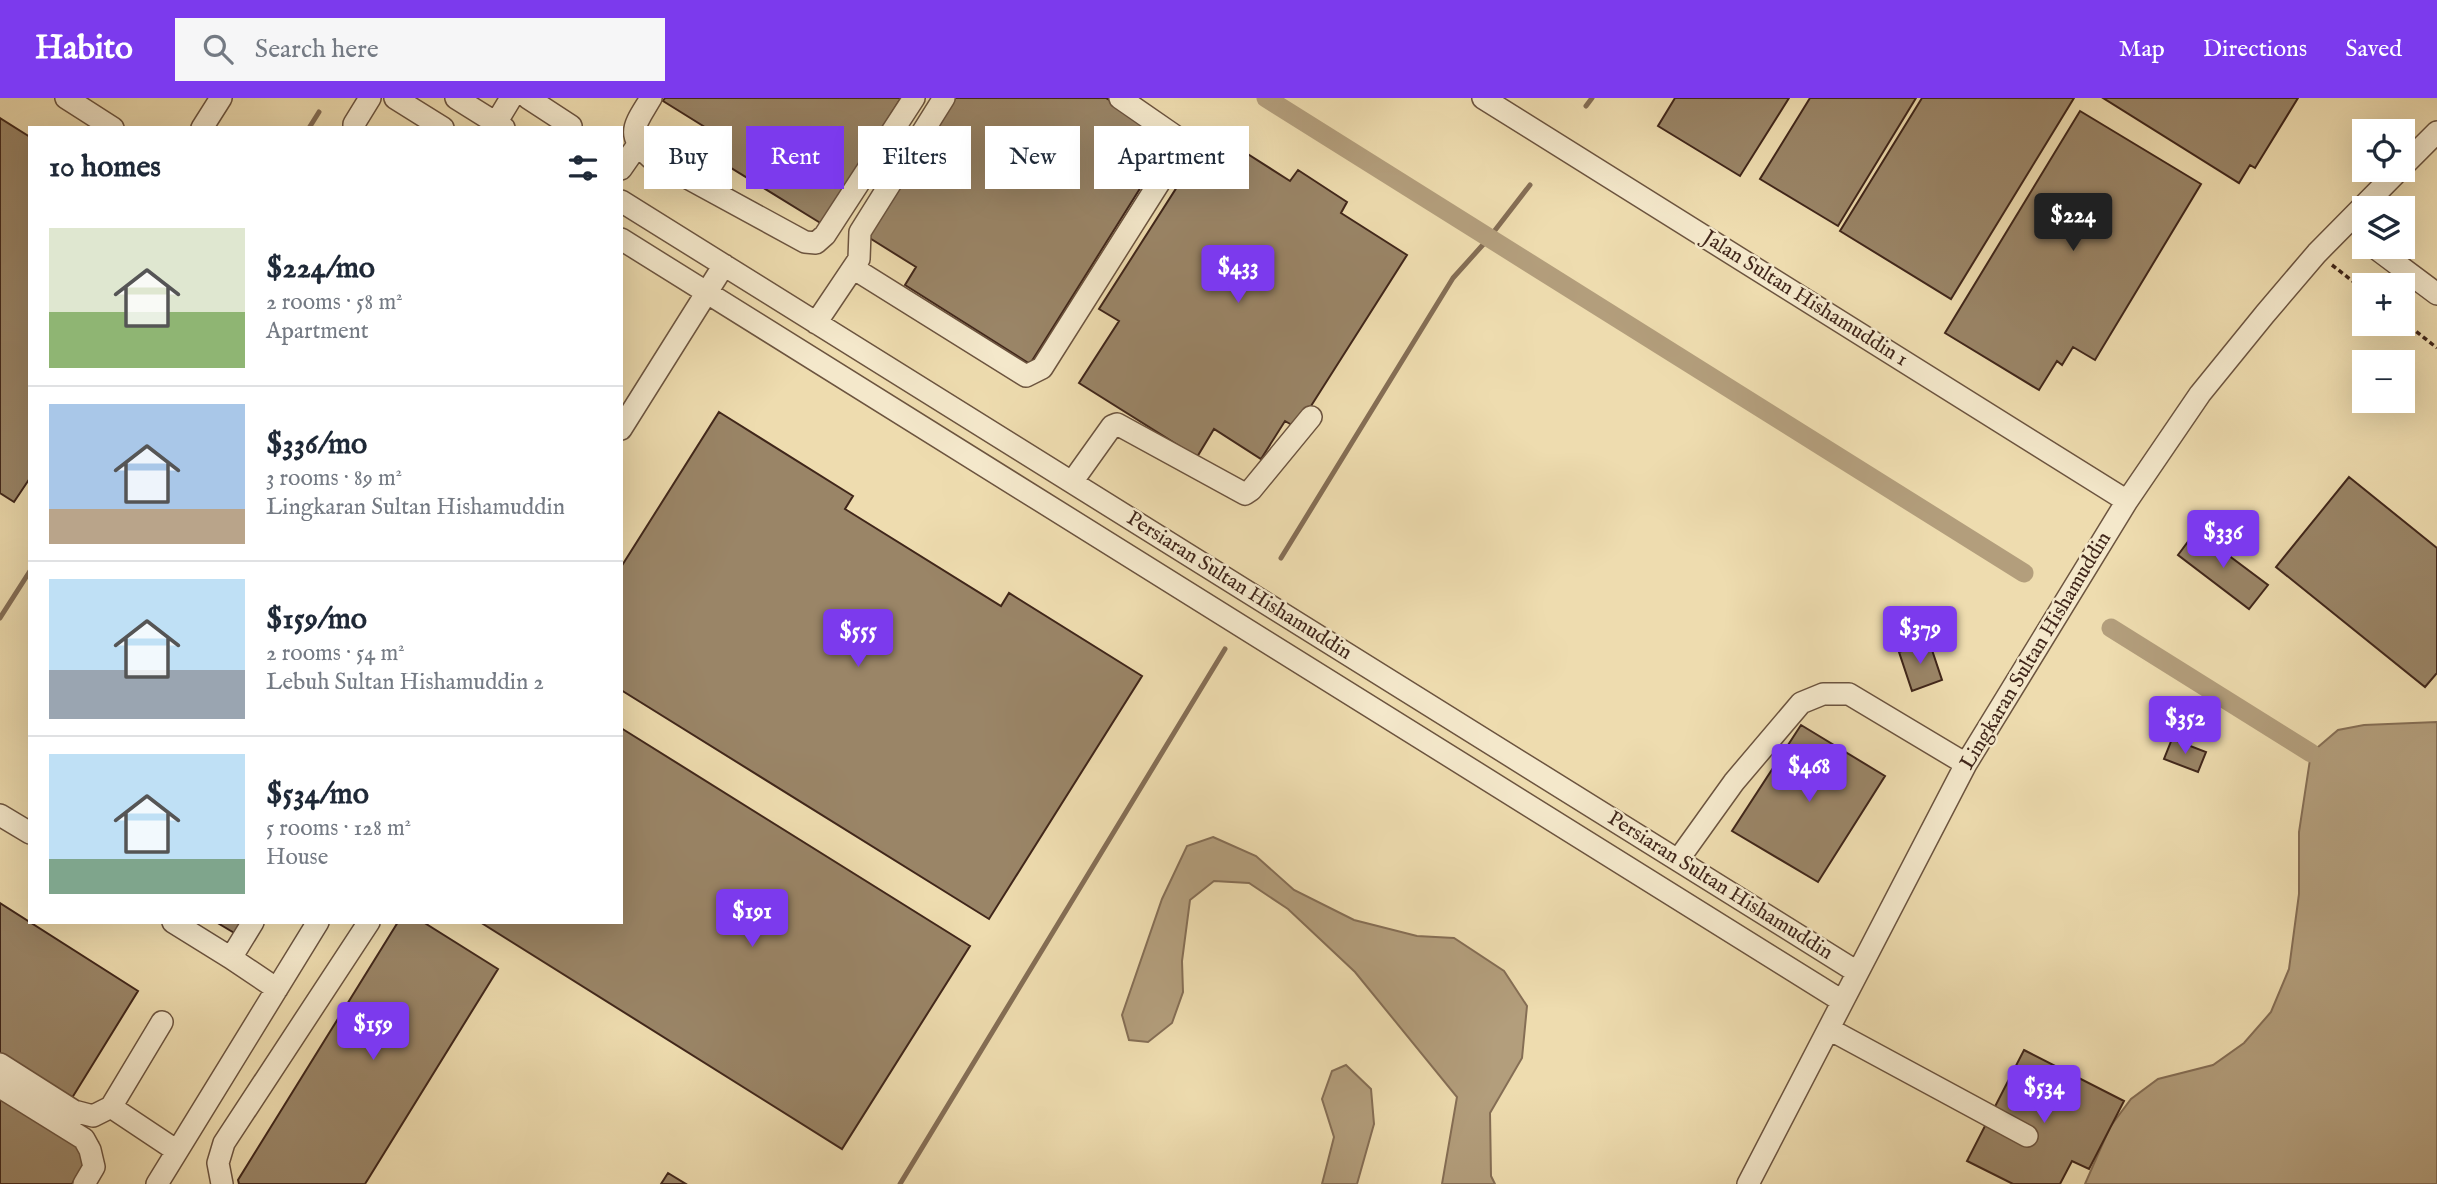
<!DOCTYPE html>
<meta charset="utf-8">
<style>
:root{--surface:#fff;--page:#f6f6f7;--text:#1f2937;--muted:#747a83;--line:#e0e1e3;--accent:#7c3aed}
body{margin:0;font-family:"IM FELL English",serif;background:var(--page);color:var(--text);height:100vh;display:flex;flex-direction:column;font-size:26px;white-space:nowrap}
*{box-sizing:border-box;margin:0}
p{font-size:23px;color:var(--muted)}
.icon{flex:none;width:38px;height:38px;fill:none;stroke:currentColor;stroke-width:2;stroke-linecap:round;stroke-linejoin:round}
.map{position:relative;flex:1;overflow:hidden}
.panel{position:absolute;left:28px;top:28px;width:595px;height:798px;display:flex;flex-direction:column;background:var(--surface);border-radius:0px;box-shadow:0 7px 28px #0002}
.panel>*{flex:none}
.guide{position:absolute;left:644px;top:28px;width:665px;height:63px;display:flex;gap:14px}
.tools{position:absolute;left:2352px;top:21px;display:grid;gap:14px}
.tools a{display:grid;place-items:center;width:63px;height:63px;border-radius:0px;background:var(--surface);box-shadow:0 7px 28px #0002;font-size:35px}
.price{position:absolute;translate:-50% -60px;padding:0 16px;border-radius:7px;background:var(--accent);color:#fff;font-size:23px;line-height:46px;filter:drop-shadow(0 2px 4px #0008)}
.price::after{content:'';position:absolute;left:50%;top:42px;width:21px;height:16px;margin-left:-10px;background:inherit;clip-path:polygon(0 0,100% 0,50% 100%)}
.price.current{background:#222;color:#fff}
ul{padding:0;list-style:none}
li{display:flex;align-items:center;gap:21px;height:175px;padding:0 21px}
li+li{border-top:2px solid var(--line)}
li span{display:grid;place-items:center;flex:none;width:196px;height:140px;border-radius:0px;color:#555}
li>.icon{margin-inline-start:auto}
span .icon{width:84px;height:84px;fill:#fffc;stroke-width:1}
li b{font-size:30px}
h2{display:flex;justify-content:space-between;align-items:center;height:84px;padding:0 21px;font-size:30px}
.pill{padding:0 24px;border-radius:0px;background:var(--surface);box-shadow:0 7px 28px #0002;font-size:24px;line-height:63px}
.pill.current{background:var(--accent);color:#fff}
header{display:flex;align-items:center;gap:42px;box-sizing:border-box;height:98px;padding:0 35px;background:var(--accent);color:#fff}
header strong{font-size:33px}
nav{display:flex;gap:38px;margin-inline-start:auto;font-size:24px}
.search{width:490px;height:63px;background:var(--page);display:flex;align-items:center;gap:18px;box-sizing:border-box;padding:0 24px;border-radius:0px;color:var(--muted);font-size:26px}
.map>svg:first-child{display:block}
.water{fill:#b39e7c;stroke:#856e55;stroke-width:2}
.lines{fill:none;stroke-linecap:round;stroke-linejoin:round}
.stream{stroke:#856e55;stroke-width:5}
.canal{stroke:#b39e7c;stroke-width:19}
.building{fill:#9a8567;stroke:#40261a;stroke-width:2}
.minor-casing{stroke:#6c543f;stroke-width:24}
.path{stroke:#40261a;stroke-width:3.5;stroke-dasharray:5 3.5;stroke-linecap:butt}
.minor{stroke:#f4e8cb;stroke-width:21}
.labels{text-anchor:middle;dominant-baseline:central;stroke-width:5;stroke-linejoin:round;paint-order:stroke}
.street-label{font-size:21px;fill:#40261a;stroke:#f4e8cb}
</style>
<header>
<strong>Habito</strong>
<div class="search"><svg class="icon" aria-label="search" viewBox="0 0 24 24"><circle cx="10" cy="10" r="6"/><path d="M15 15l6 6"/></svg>Search here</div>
<nav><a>Map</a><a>Directions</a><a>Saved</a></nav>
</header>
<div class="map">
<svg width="2437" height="1086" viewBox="0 0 2437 1086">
<rect width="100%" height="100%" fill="#eedcaf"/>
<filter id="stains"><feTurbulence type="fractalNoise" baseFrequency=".00286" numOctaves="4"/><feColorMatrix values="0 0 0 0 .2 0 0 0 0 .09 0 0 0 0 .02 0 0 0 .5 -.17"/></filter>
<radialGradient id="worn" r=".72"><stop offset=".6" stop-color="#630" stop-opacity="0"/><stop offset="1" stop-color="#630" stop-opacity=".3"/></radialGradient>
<path class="water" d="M2437 624V1086H2085L2110 1029 2131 1001 2158 981 2213 967 2244 945 2271 914 2289 871 2299 796V734L2311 655 2338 632 2364 627Z
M1213 739 1256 758 1294 792 1354 822 1417 838 1454 840 1504 873 1527 908 1522 960 1490 1015 1491 1078 1495 1086H1442L1457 999 1355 874 1288 811 1249 785 1214 783 1190 802 1182 863 1183 894 1172 925 1148 944 1129 942 1122 917 1162 801 1187 748Z
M1346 967 1371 991 1374 1026 1357 1086H1322L1334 1039 1322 1001 1332 973Z"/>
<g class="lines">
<path class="stream" d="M1586 8 1592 0
M309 30 319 14
M1281 460 1453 180 1489 140 1530 87
M0 520 30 473
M900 1086 1225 551"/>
<path class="canal" d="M1266 0 2024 475
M2111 530 2311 655"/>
</g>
<path class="building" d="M665 0H901L822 126 697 49 708 31 663 3Z
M955 0H1106L1171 41 1030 266 905 187 916 169 868 139Z
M1675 0H1789L1740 78 1658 28Z
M1810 0H1916L1838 128 1760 81Z
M1922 0H2074L1951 201 1840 133Z
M2103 0H2298L2255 70 2250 67 2239 85Z
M2080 13 2201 86 2095 262 2073 249 2062 267 2057 263 2039 292 1945 235Z
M0 20 30 39V380L14 404 0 395Z
M1232 46 1290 83 1298 72 1347 104 1341 115 1407 157 1297 330 1285 323 1261 361 1214 331 1197 359 1079 285 1119 223 1099 211 1200 53 1219 65Z
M719 314 853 398 845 411 1001 508 1009 495 1142 578 989 821 621 592V469Z
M2349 379 2437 450V575L2425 589 2276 469Z
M2196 433 2268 487 2249 511 2178 457Z
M1929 543 1942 582 1912 593 1899 554Z
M1801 627 1885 678 1818 784 1732 733Z
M621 630 970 848 842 1051 480 824H621Z
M2172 641 2206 654 2198 674 2164 661Z
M0 805 138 893 72 1000 0 956Z
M216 824H250L241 839Z
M398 824H423L498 871 365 1086H239L238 1082Z
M2024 952 2124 1003 2089 1071 2072 1063 2060 1086H2013L1967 1063Z
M0 983 98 1044 72 1086H0Z
M668 1075 686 1086H661Z"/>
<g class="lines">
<g class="minor-casing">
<path id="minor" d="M66 0 113 30
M395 0 443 30
M456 0 504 30
M528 0 571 28
M651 0C635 27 624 36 651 60L805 144 816 145 825 137 914 0
M1483 0 2127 403
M496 25 511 0
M202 30 221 0
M354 30V26L370 0
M2403 68 2437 34
M621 71 637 48
M621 103 1857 874
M621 141 1842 903
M2374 149 2437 196
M853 170 1026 278 1042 270 1178 55 1175 38 1120 0
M816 225 859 161 860 134 944 0
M621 331 724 167
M1072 384 1112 328 1117 326 1245 396 1251 392 1311 319
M0 717 30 735
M1678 762 1734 684 1801 605 1823 596H1849L1966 666
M173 824 231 860
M253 824 231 860 277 891
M162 924 111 1009 177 1053
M1829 931 2027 1038
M0 966 74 1013 93 1018 111 1009
M0 989 84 1041 90 1052 94 1069 84 1086
M157 1086 318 824
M222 1086 218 1065 224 1045 369 824
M1748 1086 1966 666 2127 403 2200 296 2265 216 2317 155 2399 72"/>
</g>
<path class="path" d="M2332 167 2364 192
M2403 223 2437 250"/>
<use href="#minor" class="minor"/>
</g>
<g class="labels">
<g class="street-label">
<text transform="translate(1805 201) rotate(32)">Jalan Sultan Hishamuddin 1</text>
<text transform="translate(1239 488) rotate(32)">Persiaran Sultan Hishamuddin</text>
<text transform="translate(2036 553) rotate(-59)">Lingkaran Sultan Hishamuddin</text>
<text transform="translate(1720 788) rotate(32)">Persiaran Sultan Hishamuddin</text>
</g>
</g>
<rect width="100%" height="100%" filter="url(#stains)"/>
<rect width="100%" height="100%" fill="url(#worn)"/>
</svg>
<div class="tools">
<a><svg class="icon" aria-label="locate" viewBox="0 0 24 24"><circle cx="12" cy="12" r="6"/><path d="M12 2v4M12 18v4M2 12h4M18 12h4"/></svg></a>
<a><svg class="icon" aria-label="layers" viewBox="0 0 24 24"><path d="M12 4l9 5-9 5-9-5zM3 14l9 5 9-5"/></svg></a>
<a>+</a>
<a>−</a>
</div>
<b class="price current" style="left:2073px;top:155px">$224</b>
<b class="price" style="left:1238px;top:207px">$433</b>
<b class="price" style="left:2223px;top:472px">$336</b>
<b class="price" style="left:1920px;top:568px">$379</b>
<b class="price" style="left:858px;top:571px">$555</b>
<b class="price" style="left:2185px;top:658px">$352</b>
<b class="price" style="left:1809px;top:706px">$468</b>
<b class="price" style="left:752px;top:851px">$191</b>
<b class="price" style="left:373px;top:964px">$159</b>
<b class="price" style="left:2044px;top:1027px">$534</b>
<div class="guide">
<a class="pill">Buy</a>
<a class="pill current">Rent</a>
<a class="pill">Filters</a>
<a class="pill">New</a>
<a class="pill">Apartment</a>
</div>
<section class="panel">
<h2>10 homes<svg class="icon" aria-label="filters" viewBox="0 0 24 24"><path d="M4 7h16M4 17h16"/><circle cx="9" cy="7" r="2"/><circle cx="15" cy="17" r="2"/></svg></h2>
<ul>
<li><span style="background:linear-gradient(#dfe7d0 60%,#8fb573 0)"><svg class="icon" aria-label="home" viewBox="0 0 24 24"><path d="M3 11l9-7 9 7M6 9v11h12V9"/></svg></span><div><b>$224/mo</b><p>2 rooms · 58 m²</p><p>Apartment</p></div></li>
<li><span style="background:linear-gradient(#a9c7e8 75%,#b9a48a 0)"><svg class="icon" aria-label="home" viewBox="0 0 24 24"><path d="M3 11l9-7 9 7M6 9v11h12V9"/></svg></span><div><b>$336/mo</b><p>3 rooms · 89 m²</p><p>Lingkaran Sultan Hishamuddin</p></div></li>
<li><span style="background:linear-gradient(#bfe0f5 65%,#9aa5b1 0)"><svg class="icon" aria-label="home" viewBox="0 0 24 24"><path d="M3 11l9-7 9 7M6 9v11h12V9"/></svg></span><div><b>$159/mo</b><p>2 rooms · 54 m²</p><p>Lebuh Sultan Hishamuddin 2</p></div></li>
<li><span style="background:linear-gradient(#bfe0f5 75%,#7fa58c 0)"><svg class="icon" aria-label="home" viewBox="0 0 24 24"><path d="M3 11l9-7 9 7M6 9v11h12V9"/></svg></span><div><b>$534/mo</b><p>5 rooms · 128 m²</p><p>House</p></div></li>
</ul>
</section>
</div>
